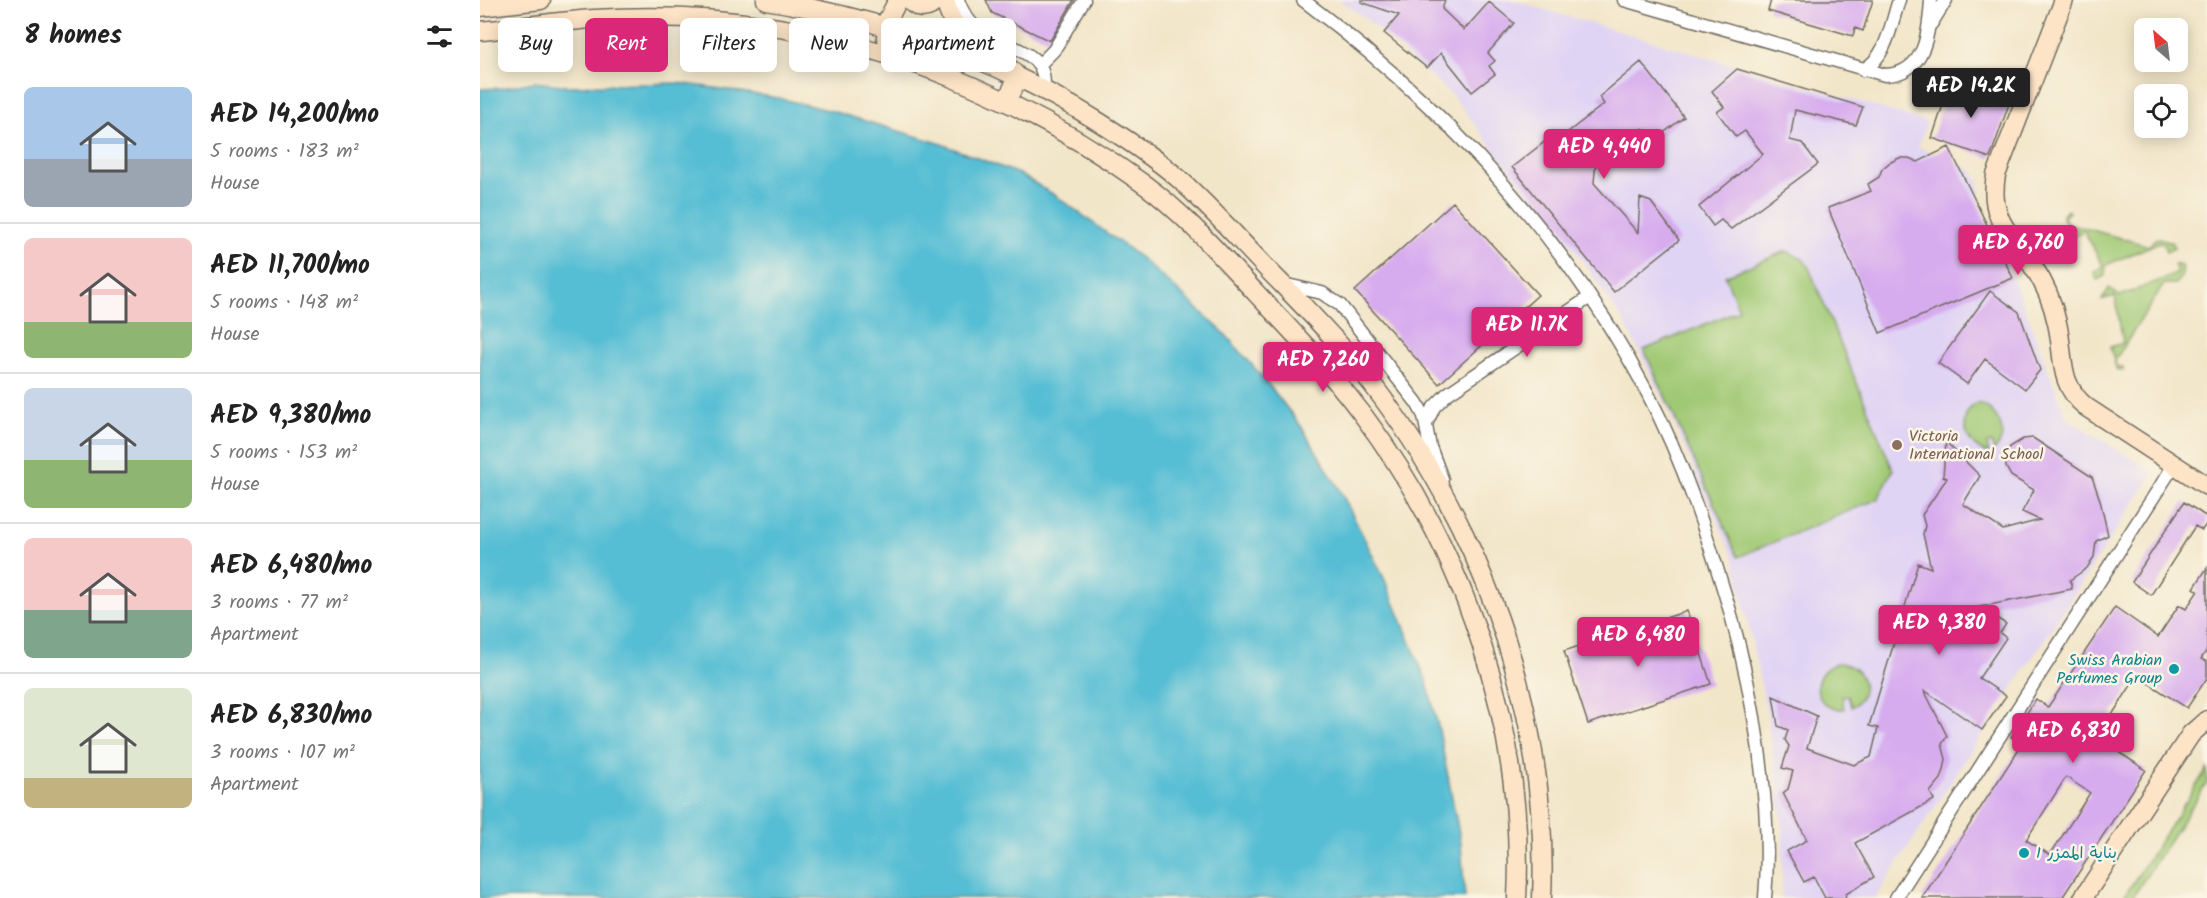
<!DOCTYPE html>
<meta charset="utf-8">
<style>
:root{--surface:#fff;--page:#f2f2f2;--text:#222;--muted:#767676;--line:#e0e0e0;--accent:#db2777}
body{margin:0;font-family:Kalam,"Playpen Sans Arabic",sans-serif;background:var(--page);color:var(--text);height:100vh;display:flex;flex-direction:column;font-size:22px;white-space:nowrap}
*{box-sizing:border-box;margin:0}
p{font-size:20px;color:var(--muted)}
.icon{flex:none;width:33px;height:33px;fill:none;stroke:currentColor;stroke-width:2;stroke-linecap:round;stroke-linejoin:round}
.map{position:relative;flex:1;overflow:hidden}
.sheet{display:flex;flex-direction:column;background:var(--surface);width:480px}
.sheet>*{flex:none}
.banner{position:absolute;left:18px;top:18px;width:570px;height:54px;display:flex;gap:12px}
.needle{width:39px;rotate:332deg}
.tools{position:absolute;left:1654px;top:18px;display:grid;gap:12px}
.tools a{display:grid;place-items:center;width:54px;height:54px;border-radius:9px;background:var(--surface);box-shadow:0 3px 15px #0003;font-size:30px}
.price{position:absolute;translate:-50% -51px;padding:0 14px;border-radius:6px;background:var(--accent);color:#fff;font-size:20px;line-height:39px;filter:drop-shadow(0 2px 3px #0008)}
.price::after{content:'';position:absolute;left:50%;top:36px;width:18px;height:14px;margin-left:-9px;background:inherit;clip-path:polygon(0 0,100% 0,50% 100%)}
.price.selected{background:#222;color:#fff}
ul{padding:0;list-style:none}
li{display:flex;align-items:center;gap:18px;height:150px;padding:0 24px}
li+li{border-top:2px solid var(--line)}
li span{display:grid;place-items:center;flex:none;width:168px;height:120px;border-radius:9px;color:#555}
li>.icon{margin-inline-start:auto}
span .icon{width:72px;height:72px;fill:#fffc;stroke-width:1}
li b{font-size:26px}
h2{display:flex;justify-content:space-between;align-items:center;height:72px;padding:0 24px;font-size:26px}
.pill{padding:0 21px;border-radius:9px;background:var(--surface);box-shadow:0 3px 15px #0003;font-size:21px;line-height:54px}
.pill.selected{background:var(--accent);color:#fff}
main{display:flex;flex:1;min-height:0}
.map>svg:first-child{display:block}
.built{fill:#e0d4f4}
.green{fill:#a0c974;stroke:#667a50;stroke-width:1.5}
.water{fill:#56bed4;stroke:#407480;stroke-width:1.5}
.building{fill:#d7acee;fill-rule:evenodd}
.lines{fill:none;stroke-linecap:round;stroke-linejoin:round}
.street-casing{stroke:#716c62;stroke-width:15}
.secondary-casing{stroke:#716c62;stroke-width:21}
.street{stroke:#fff;stroke-width:12}
.secondary{stroke:#fee4c6;stroke-width:18}
.education-dot{fill:#8d6e63;stroke:#fcf5e5;stroke-width:2}
.culture-dot{fill:#0f9aa8;stroke:#fcf5e5;stroke-width:2}
.labels{text-anchor:middle;dominant-baseline:central;stroke-width:5;stroke-linejoin:round;paint-order:stroke}
.education-label{font-size:16px;fill:#785e54;stroke:#fcf5e5;text-anchor:start}
.culture-label{font-size:16px;fill:#0d838f;stroke:#fcf5e5;text-anchor:end}
</style>
<main>
<section class="sheet">
<h2>8 homes<svg class="icon" aria-label="filters" viewBox="0 0 24 24"><path d="M4 7h16M4 17h16"/><circle cx="9" cy="7" r="2"/><circle cx="15" cy="17" r="2"/></svg></h2>
<ul>
<li><span style="background:linear-gradient(#a9c7e8 60%,#9aa5b1 0)"><svg class="icon" aria-label="home" viewBox="0 0 24 24"><path d="M3 11l9-7 9 7M6 9v11h12V9"/></svg></span><div><b>AED 14,200/mo</b><p>5 rooms · 183 m²</p><p>House</p></div></li>
<li><span style="background:linear-gradient(#f6c9c9 70%,#8fb573 0)"><svg class="icon" aria-label="home" viewBox="0 0 24 24"><path d="M3 11l9-7 9 7M6 9v11h12V9"/></svg></span><div><b>AED 11,700/mo</b><p>5 rooms · 148 m²</p><p>House</p></div></li>
<li><span style="background:linear-gradient(#c9d6e8 60%,#8fb573 0)"><svg class="icon" aria-label="home" viewBox="0 0 24 24"><path d="M3 11l9-7 9 7M6 9v11h12V9"/></svg></span><div><b>AED 9,380/mo</b><p>5 rooms · 153 m²</p><p>House</p></div></li>
<li><span style="background:linear-gradient(#f6c9c9 60%,#7fa58c 0)"><svg class="icon" aria-label="home" viewBox="0 0 24 24"><path d="M3 11l9-7 9 7M6 9v11h12V9"/></svg></span><div><b>AED 6,480/mo</b><p>3 rooms · 77 m²</p><p>Apartment</p></div></li>
<li><span style="background:linear-gradient(#dfe7d0 75%,#c2b280 0)"><svg class="icon" aria-label="home" viewBox="0 0 24 24"><path d="M3 11l9-7 9 7M6 9v11h12V9"/></svg></span><div><b>AED 6,830/mo</b><p>3 rooms · 107 m²</p><p>Apartment</p></div></li>
</ul>
</section>
<div class="map">
<svg width="1727" height="898" viewBox="0 0 1727 898">
<rect width="100%" height="100%" fill="#fcf5e5"/>
<filter id="ink" filterUnits="userSpaceOnUse"><feTurbulence type="fractalNoise" baseFrequency=".0167" numOctaves="2"/><feDisplacementMap in="SourceGraphic" scale="12" xChannelSelector="R" yChannelSelector="G"/><feConvolveMatrix kernelMatrix="1 2 1 2 8 2 1 2 1" color-interpolation-filters="sRGB"/></filter>
<filter id="wash" filterUnits="userSpaceOnUse"><feTurbulence type="fractalNoise" baseFrequency=".008" numOctaves="4" result="noise"/><feDisplacementMap in="SourceGraphic" scale="24" xChannelSelector="R" yChannelSelector="G"/><feGaussianBlur stdDeviation="1.35" result="paint"/><feColorMatrix in="noise" values="0 0 0 0 0 0 0 0 0 0 0 0 0 0 0 0 0 1.4 0 .05"/><feComposite in="paint" operator="in"/></filter>
<g filter="url(#wash)">
<rect width="100%" height="100%" fill="#f2e6c9"/>
<path class="built" d="M859 0H1032L1447 122 1438 147 1492 170 1498 181 1500 190 1497 200 1533 278 1587 419 1674 472 1395 898H1302L1303 828 1286 707 1254 559 1183 398 1144 322 1100 257 1036 178 973 96 884 17Z"/>
<path class="green" d="M1587 210 1589 212 1584 217 1587 223 1669 246 1675 239 1679 238 1692 242 1695 248 1686 252 1684 245 1680 242 1626 265 1625 276 1617 280 1614 272 1623 266 1604 231 1592 236 1582 216Z
M1306 251 1323 259 1329 268 1413 470 1398 499 1258 557 1164 350 1259 310 1245 276Z
M1694 264 1702 266C1704 273 1701 278 1696 284H1684L1635 360 1636 367H1643V370H1637L1630 347 1643 343 1635 296 1622 300 1629 288 1640 296 1696 274 1697 272Z
M1498 403C1518 410 1531 434 1514 451L1512 443 1507 444 1509 453C1486 450 1474 413 1498 403Z
M1359 663C1384 665 1393 694 1371 707L1368 695 1362 696 1364 709C1332 712 1327 670 1359 663Z
M1727 769V783L1652 898H1643Z"/>
<path class="water" d="M54 82 90 86 198 83 242 89 298 98 348 110 459 143 539 174 576 196 661 258 706 298 743 332 781 375 821 426 860 490 904 578 947 682 959 730 981 844 985 898H0V89L22 88Z"/>
<g id="blocks">
<path class="building" d="M506 0H594L570 41 512 13Z
M881 0H965L962 9 984 30 1009 2 1034 23 1008 53 1015 61 1009 66 1015 74 992 92 961 53 947 68 904 33 919 15 881 2Z
M1291 0H1393L1383 31 1375 28 1373 36 1288 11Z
M1161 62 1204 117 1173 141 1163 128 1151 137 1147 132 1116 161 1114 183 1158 233 1160 198 1171 202 1199 240 1134 292 1032 167 1071 137 1075 142 1124 104 1119 97Z
M1257 69 1383 107 1376 125 1315 110 1310 140 1322 143 1338 164 1251 229 1241 220 1233 226 1219 207 1283 154 1265 131 1256 137 1237 112 1244 107 1232 91Z
M1471 81 1530 101 1510 158 1452 138Z
M1469 147 1533 278 1400 333 1348 208 1391 191 1388 184 1399 177 1402 169 1409 163 1419 158H1429L1438 162Z
M973 202 1058 295 959 384 875 291Z
M1510 291 1539 312 1560 370 1545 389 1505 359 1487 384 1458 363Z
M1553 438 1612 477 1620 500 1628 535 1616 541 1614 557 1607 568 1590 580 1592 589 1499 607 1526 624 1520 633 1526 638 1499 678 1526 696 1502 730 1444 690 1467 736 1462 744 1466 759 1464 770 1461 779 1450 792 1454 800 1375 843 1394 877 1366 894 1365 898H1345L1334 877 1324 882 1307 851 1327 840 1303 793 1308 789 1313 771 1302 768 1309 746 1305 740 1308 730 1298 726 1293 696 1337 716 1327 748 1374 765 1391 757 1398 728 1389 726 1438 563 1451 568 1443 534 1445 526 1442 515 1467 478 1463 476 1466 442 1500 476 1483 504 1523 530 1560 520 1542 512 1554 490 1531 476 1526 467 1525 455 1530 447 1543 439Z
M1704 502 1727 517V523L1722 530 1715 526 1671 595 1652 582Z
M1727 568V650L1721 659 1727 662V678L1707 708 1657 676 1617 738 1666 770 1582 898H1442L1542 744 1531 737 1556 699 1568 707 1635 607 1678 637 1699 605 1706 609 1718 591 1714 588ZM1586 777 1610 793 1570 855 1546 840Z
M1207 611 1231 684 1108 724 1084 651Z"/>
</g>
</g>
<g filter="url(#ink)">
<use href="#blocks" fill-opacity="0" stroke="#716c62" stroke-width="1.5"/>
<g class="lines">
<g class="street-casing">
<path id="street" d="M478 0C482 12 489 23 500 31 524 48 571 50 563 90
M823 0C964 106 1086 237 1168 394 1204 463 1228 537 1250 611 1274 697 1293 809 1285 898
M1144 0 1405 75C1446 74 1449 32 1451 0
M1451 24 1466 0
M560 64 574 50 604 0
M1383 70C1407 57 1411 24 1419 0
M803 284 842 293 860 305 937 403 944 416 950 447 962 479
M946 424 954 407 967 394 1110 297
M1416 898 1694 465"/>
</g>
<g class="secondary-casing">
<path id="secondary" d="M286 0C404 19 517 58 619 122 646 139 674 157 698 178 735 211 767 249 802 284 829 312 856 339 881 370 999 517 1070 709 1062 898
M430 0C438 11 449 10 457 0
M465 0C476 49 511 45 538 77L526 102
M1584 0 1516 175C1508 220 1531 234 1554 268 1565 284 1573 304 1577 323 1585 356 1577 383 1606 407L1727 486
M0 7 61 0
M0 31C38 28 77 21 115 19 205 13 296 22 382 47 483 75 581 124 665 185 706 215 741 256 776 293 813 332 850 371 883 415 984 550 1046 728 1037 898
M406 37 407 21 418 0
M1603 898 1711 734 1727 720"/>
</g>
<use href="#street" class="street"/>
<use href="#secondary" class="secondary"/>
</g>
</g>
<circle class="education-dot" cx="1417" cy="445" r="6"/>
<g class="culture-dot">
<circle cx="1694" cy="669" r="6"/>
<circle cx="1544" cy="853" r="6"/>
</g>
<g class="labels">
<g class="education-label">
<text x="1429" y="436">Victoria<tspan x="1429" dy="18">International School</tspan></text>
</g>
<g class="culture-label">
<text x="1682" y="660">Swiss Arabian<tspan x="1682" dy="18">Perfumes Group</tspan></text>
<text x="1556" y="853" text-anchor="start">بناية الممزر 1</text>
</g>
</g>
</svg>
<div class="tools">
<a><svg class="needle" viewBox="-14 -14 28 28"><path d="M0-13l5 13h-10z" fill="#e53935"/><path d="M0 13l5-13h-10z" fill="#767676"/></svg></a>
<a><svg class="icon" aria-label="locate" viewBox="0 0 24 24"><circle cx="12" cy="12" r="6"/><path d="M12 2v4M12 18v4M2 12h4M18 12h4"/></svg></a>
</div>
<b class="price selected" style="left:1491px;top:119px">AED 14.2K</b>
<b class="price" style="left:1124px;top:180px">AED 4,440</b>
<b class="price" style="left:1538px;top:276px">AED 6,760</b>
<b class="price" style="left:1047px;top:358px">AED 11.7K</b>
<b class="price" style="left:843px;top:393px">AED 7,260</b>
<b class="price" style="left:1459px;top:656px">AED 9,380</b>
<b class="price" style="left:1158px;top:668px">AED 6,480</b>
<b class="price" style="left:1593px;top:764px">AED 6,830</b>
<div class="banner">
<a class="pill">Buy</a>
<a class="pill selected">Rent</a>
<a class="pill">Filters</a>
<a class="pill">New</a>
<a class="pill">Apartment</a>
</div>
</div>
</main>
